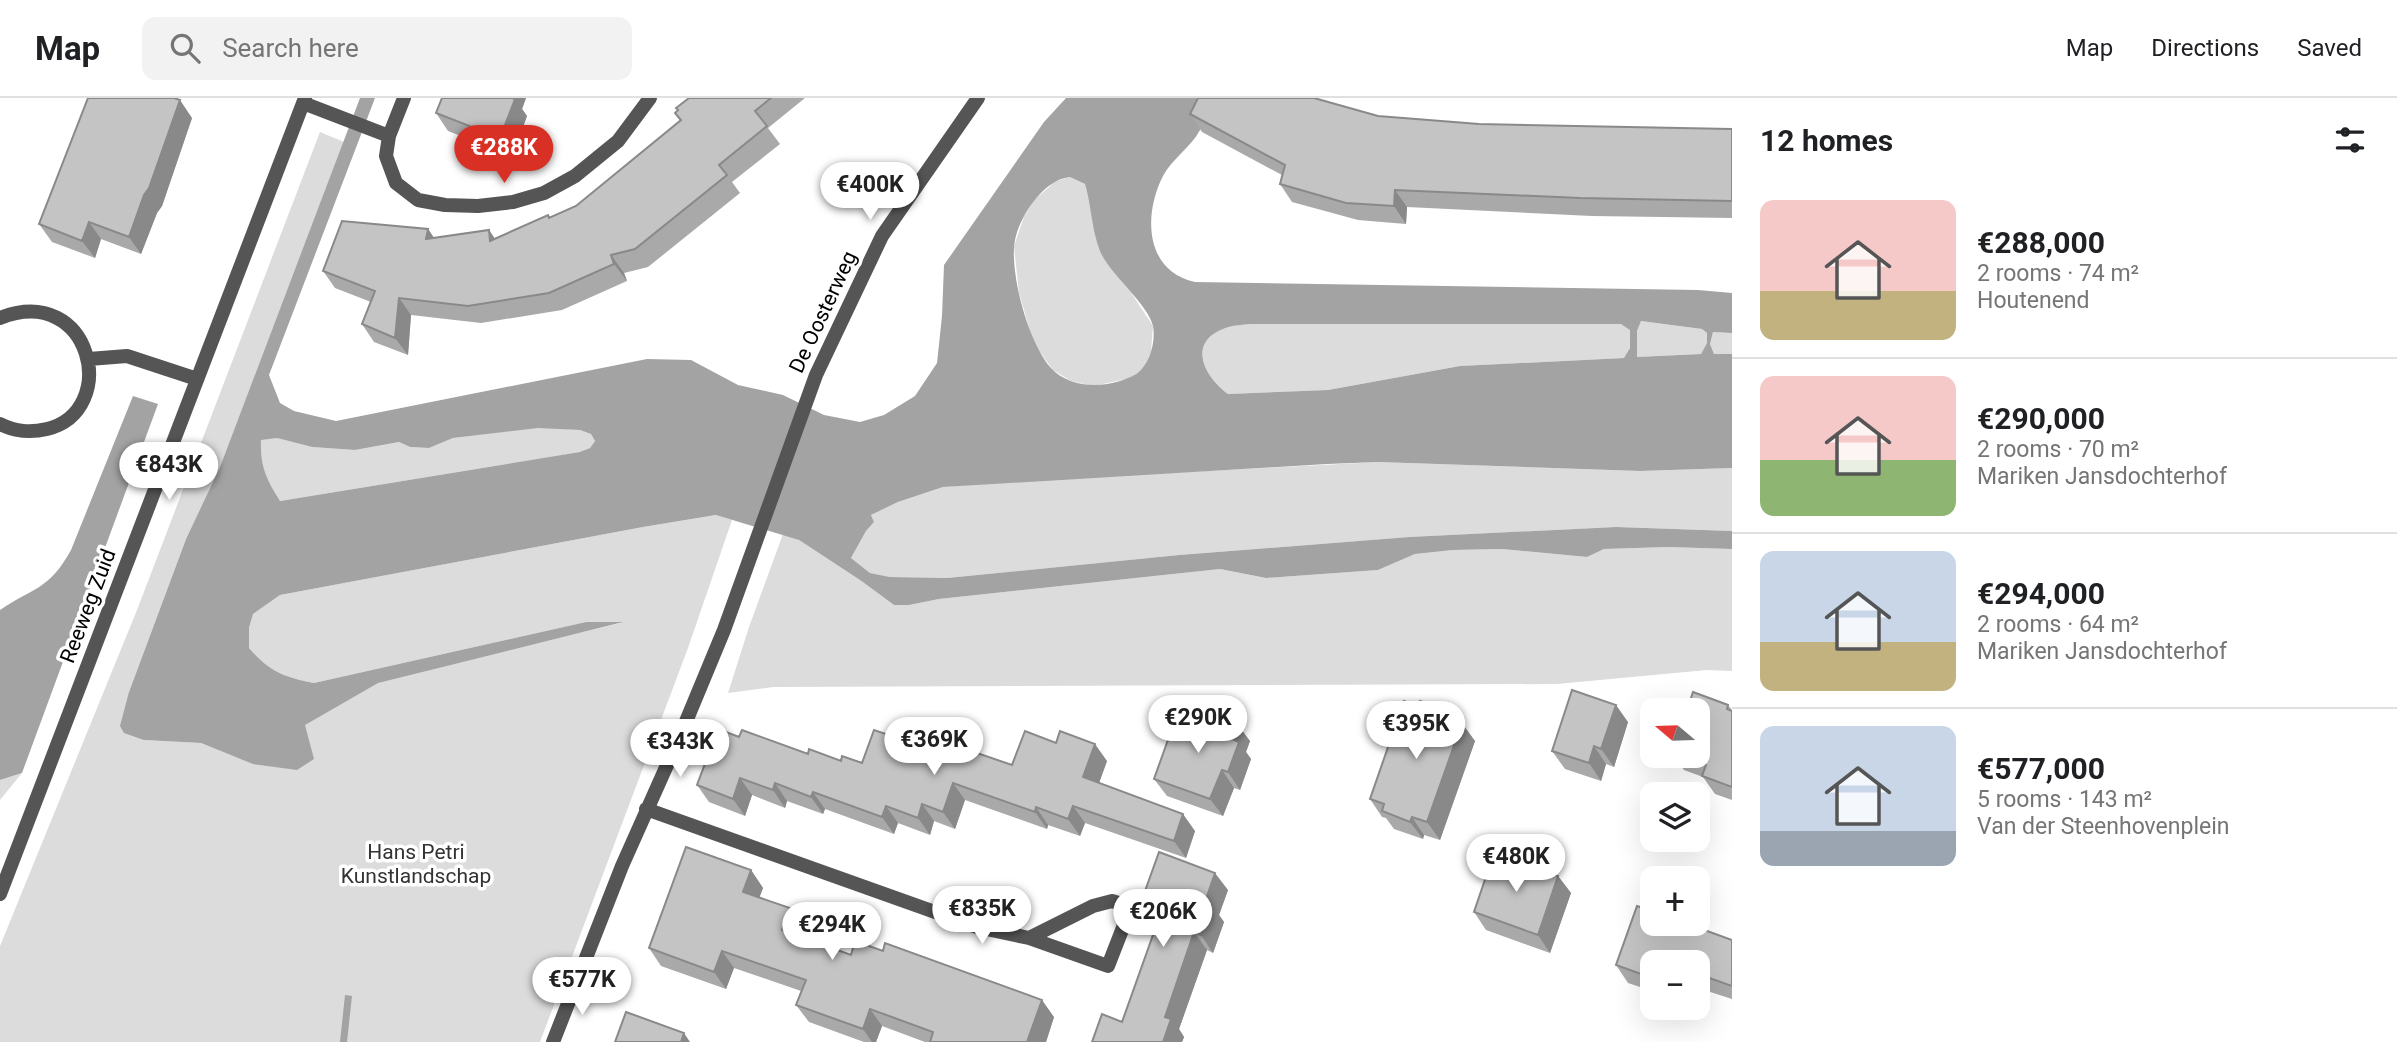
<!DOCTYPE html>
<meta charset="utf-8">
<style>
:root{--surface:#fff;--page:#f2f2f2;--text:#202124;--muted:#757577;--line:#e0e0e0;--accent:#d93025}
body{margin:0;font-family:Roboto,sans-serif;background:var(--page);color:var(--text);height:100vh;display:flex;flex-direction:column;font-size:26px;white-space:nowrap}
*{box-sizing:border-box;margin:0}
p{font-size:23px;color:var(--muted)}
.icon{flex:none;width:38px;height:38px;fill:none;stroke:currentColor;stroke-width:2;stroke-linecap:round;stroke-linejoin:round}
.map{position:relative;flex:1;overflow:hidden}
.details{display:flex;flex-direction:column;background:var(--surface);width:665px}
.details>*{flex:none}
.needle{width:46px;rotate:289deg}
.buttons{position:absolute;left:1640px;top:600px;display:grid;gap:14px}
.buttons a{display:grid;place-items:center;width:70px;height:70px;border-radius:14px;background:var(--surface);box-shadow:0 7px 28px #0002;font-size:35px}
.price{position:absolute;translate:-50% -60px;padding:0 16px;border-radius:24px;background:#fff;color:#222;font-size:23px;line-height:46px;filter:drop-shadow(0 2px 4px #0008)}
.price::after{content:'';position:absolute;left:50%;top:42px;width:21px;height:16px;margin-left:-10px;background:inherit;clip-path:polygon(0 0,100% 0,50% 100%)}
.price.selected{background:var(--accent);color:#fff}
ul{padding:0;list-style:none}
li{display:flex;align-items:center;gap:21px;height:175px;padding:0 28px}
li+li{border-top:2px solid var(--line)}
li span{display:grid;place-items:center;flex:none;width:196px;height:140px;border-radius:14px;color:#555}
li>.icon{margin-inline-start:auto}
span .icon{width:84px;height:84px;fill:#fffc;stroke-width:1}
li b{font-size:30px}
h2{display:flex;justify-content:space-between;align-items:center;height:84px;padding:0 28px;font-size:30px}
header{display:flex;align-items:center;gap:42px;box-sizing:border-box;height:98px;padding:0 35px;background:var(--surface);border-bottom:2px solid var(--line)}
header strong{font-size:33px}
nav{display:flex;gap:38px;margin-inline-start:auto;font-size:24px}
.search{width:490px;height:63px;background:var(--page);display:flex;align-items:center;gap:18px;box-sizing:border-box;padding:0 24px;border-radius:14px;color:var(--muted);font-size:26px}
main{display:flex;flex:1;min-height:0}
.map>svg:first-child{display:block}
.green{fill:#dcdcdc}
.water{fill:#a3a3a3;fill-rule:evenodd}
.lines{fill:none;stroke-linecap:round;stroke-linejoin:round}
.service{stroke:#555;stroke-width:14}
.minor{stroke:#555;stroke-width:14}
.wall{fill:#a9a9a9}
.shaded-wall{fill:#898989}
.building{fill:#c4c4c4;stroke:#898989;stroke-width:2}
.labels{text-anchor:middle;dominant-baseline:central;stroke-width:7;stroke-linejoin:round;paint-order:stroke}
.street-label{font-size:21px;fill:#000;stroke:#fff}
.park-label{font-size:21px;fill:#333;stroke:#fff}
</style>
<header>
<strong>Map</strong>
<div class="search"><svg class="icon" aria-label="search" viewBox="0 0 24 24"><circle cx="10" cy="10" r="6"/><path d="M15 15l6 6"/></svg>Search here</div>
<nav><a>Map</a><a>Directions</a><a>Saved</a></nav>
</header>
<main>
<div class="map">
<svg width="1732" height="944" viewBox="0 0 1732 944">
<rect width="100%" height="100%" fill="#fff"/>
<path class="green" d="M320 34 344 44 220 369 186 441 129 594 144 642 201 645 234 658 382 577 435 570 620 525 586 524 314 585C284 579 270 574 249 550V530L253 516 280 497 643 429 717 417 732 422 688 550 540 944H0V848L137 512Z
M1070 79 1085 86 1092 106 1096 141 1153 228 1151 254 1144 271 1127 281 1093 288 1071 283 1053 272 1034 246 1019 195 1014 148 1024 119 1034 102 1056 83Z
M1641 223 1702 231 1707 235V245L1701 256 1637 259V233Z
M1251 226H1622L1630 231V250L1625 260 1460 268 1328 292 1228 296C1201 276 1187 241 1229 229 1235 227 1244 227 1251 226Z
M1713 234 1732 235V256H1714L1710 246Z
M538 329 580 332 591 336 595 343 590 350 581 354 280 403C266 381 260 368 261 341L277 340 312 349 355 352 399 344 410 349 429 350 453 340Z
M1378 364 1640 373 1732 370V433L1616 429 1409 439 1179 457 947 480 890 479 870 475 851 460 866 433 874 424 871 417 898 404 943 389 1018 383Z
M783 436 799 442 860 482 894 507H909L939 501 1220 471 1266 480 1378 472 1415 456 1453 452 1502 451 1587 459 1604 451 1668 449 1732 451V573L1707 572 1557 586 773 589 728 595 749 529Z
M22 675 0 702V682Z"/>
<path class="water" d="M360 0H375L269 277 280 305 294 313 336 323 647 261 691 262 738 287 783 297 824 317 860 324 884 317 915 298 937 265 942 218 944 167 1044 24 1066 0H1206C1204 9 1205 24 1200 32 1191 49 1172 61 1163 78 1143 117 1145 173 1195 184L1698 192 1732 195V235L1713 234 1710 246 1714 256H1732V370L1640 373 1378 364 1327 366 943 389 898 404 871 417 874 424 866 433 851 460 870 475 890 479 947 480 1179 457 1409 439 1616 429 1732 433V451L1668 449 1604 451 1587 459 1502 451 1453 452 1415 456 1378 472 1266 480 1220 471 939 501 909 507H894L860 482 799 442 716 417 643 429 280 497 253 516 249 530V550C270 574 284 579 314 585L586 524H623L378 585 305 627 314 661 297 672 253 666 201 645 144 642 124 635 120 628 129 594 186 441 220 369ZM1070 79 1085 86C1092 109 1092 139 1103 159 1114 179 1148 207 1153 228 1156 244 1149 268 1136 276 1112 290 1072 293 1051 270 1029 245 1012 183 1014 150 1015 127 1035 95 1055 84 1059 81 1065 80 1070 79ZM1641 223 1702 231 1707 235V245L1701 256 1637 259V233ZM1251 226H1621L1630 232V250L1624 260 1460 268 1328 292 1228 296C1201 276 1187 241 1229 229 1235 227 1244 227 1251 226ZM538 330 580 332 591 336 595 343 590 350 580 354 280 403C266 381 260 368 261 342L277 340 312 349 355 352 399 344 410 349 429 350 453 340Z
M133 298 158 306 22 675 0 682V512C34 489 49 492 71 452Z
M345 897 352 898 347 944H340Z"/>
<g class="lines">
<path class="service" d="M0 220C92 184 121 313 47 331 30 335 16 334 0 326
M89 261 127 258 197 281"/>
<path class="minor" d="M404 0 389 38 386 58 396 85 418 102 445 107 478 108 513 104 544 95 575 78 618 43 650 0
M303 5 389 38
M646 711 977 829 1029 840 1108 868 1131 809 1112 803 1093 808 1029 840
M0 796 305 0
M553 944 622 768 680 638 724 532 816 277 882 138 978 0"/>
</g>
<path class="wall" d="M442 0H526L522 11 527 18 512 58 448 33 436 15Z
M689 0H805L768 30 780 46 732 84 740 95 648 169 624 175 627 183 562 212 481 225 411 217 408 257 374 244 362 226 371 204 335 190 323 173 428 131 434 140 489 132 495 141 549 120 576 108 680 23 675 15Z
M1190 16 1378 18 1479 26 1732 31V120L1592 118 1407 109 1406 126 1358 122 1292 104 1280 86 1282 77 1202 34Z
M192 20 162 108 157 115 141 156 101 141 95 160 52 144 39 126Z
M1728 607 1732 612V702L1715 696 1703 679 1684 672 1674 658H1698Z
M1450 613 1456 623 1475 643 1440 742 1424 737 1423 741 1394 731 1386 720 1382 719 1370 701Z
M1628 624 1614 669 1606 666 1601 683 1565 671 1552 653Z
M1237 626 1250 643 1246 654 1251 661 1240 692 1234 690 1223 718 1167 698 1154 681 1194 632Z
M739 639 808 656 841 663 862 665 906 643 1012 667 1107 663 1099 685 1195 733 1186 760 1085 725 1080 738 1048 727 1047 731 965 702 955 731 934 723 930 737 898 725 894 736 825 711 823 716 787 703 785 710 752 697 745 718 709 704 697 687Z
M751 772 763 790 759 800 802 828 798 838 851 857 1054 919 1046 944H925L882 928 876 944H864L809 924 796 907 801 893 734 870 726 891 661 868 649 850Z
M1558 778 1571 795 1550 855 1486 832 1474 814Z
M1228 792 1219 817 1224 824 1213 855 1207 852 1179 931 1184 939 1182 944H1092L1122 924 1155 829 1151 828 1139 810Z
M1732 842V901L1698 890V891V864H1652V893L1628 885 1616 867Z"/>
<path class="shaded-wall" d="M509 0H526L522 11 527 18 512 58 500 40Z
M180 2 192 20 162 108 157 115 141 156 129 139Z
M1395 92 1407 109 1406 126 1394 108Z
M89 124 101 141 95 160 82 143Z
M428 131 440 149 426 141Z
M489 132 501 150 490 143Z
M611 157 624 175 627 183 614 166Z
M399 200 411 217 408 257 395 240Z
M1616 607 1628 624 1614 669 1601 651Z
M1450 613 1461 630 1462 625 1475 643 1440 742 1427 724 1447 620Z
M1237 626 1250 643 1246 654 1251 661 1240 692 1228 674 1232 641Z
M1095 646 1107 663 1095 696 1083 679Z
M1594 648 1606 666 1601 683 1589 665Z
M1222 672 1234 690 1223 718 1210 701Z
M740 680 752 697 745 718 733 701Z
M775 685 787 703 785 710 773 692Z
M953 685 965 702 955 731 943 714Z
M813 694 825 711 823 716 811 699Z
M922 706 934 723 930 737 918 720Z
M886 708 898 725 894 736 882 719Z
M1073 708 1085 725 1080 738 1068 721Z
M1036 709 1048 727 1047 731 1035 714Z
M1183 716 1195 733 1186 760 1174 743Z
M1412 719 1424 737 1423 741 1410 724Z
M751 772 763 790 755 811 743 794Z
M1215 775 1228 792 1219 817 1224 824 1213 855 1201 837 1205 804Z
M1558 778 1571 795 1550 855 1538 837Z
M790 810 802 828 795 849 782 832Z
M1194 834 1207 852 1179 931 1184 939 1182 944H1163L1165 919Z
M722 853 734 870 726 891 714 874Z
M1042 902 1054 919 1046 944H1027Z
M870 911 882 928 876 944H872L863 931Z
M684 935 690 944H681Z"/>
<path class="building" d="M88 0H174L180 2 149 90 144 97 129 139 89 124 82 143 39 126Z
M442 0H512L515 1 500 40 436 15Z
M689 0H771L755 13 767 28 719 67 727 77 635 151 611 157 614 166 549 195 468 208 399 200 395 240 362 226 375 193 323 173 342 123 428 131 426 141 489 132 490 143 548 117 549 120 576 108 681 22 675 15 678 12 676 10Z
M1198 0H1314L1378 18 1479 26 1732 31V103L1580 100 1395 92 1394 108 1346 105 1280 86 1285 67 1190 16Z
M1572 592 1616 607 1601 651 1594 648 1589 665 1552 653Z
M1693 594 1728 607 1727 611 1732 613V689L1702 678 1706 667 1681 658H1698V612H1687Z
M1404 603 1418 609 1420 603 1450 613 1447 620 1462 625 1427 724 1412 719 1410 724 1382 713 1384 706 1370 701Z
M1201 613 1237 626 1232 641 1239 644 1228 674 1222 672 1210 701 1154 681 1174 625 1194 632Z
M718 631 739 639 742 632 808 656 809 651 841 663 842 658 862 665 874 632 906 643 910 632 1012 667 1025 633 1056 645 1060 633 1095 646 1083 679 1183 716 1174 743 1073 708 1068 721 1036 709 1035 714 953 685 943 714 922 706 918 720 886 708 882 719 813 694 811 699 775 685 773 692 740 680 733 701 697 687Z
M686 749 751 772 743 794 790 810 782 832 851 857 855 843 883 853 885 845 1042 902 1027 944H930L933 934 870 911 863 931 796 907 806 882 722 853 714 874 649 850Z
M1159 754 1215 775 1205 804 1212 806 1201 837 1194 834 1165 919 1171 921 1163 944H1092L1102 916 1122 924 1153 837 1159 817 1139 810Z
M1494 755 1558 778 1538 837 1474 814Z
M1637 808 1652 813V826H1688L1732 842V888L1698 876V864H1652V880L1616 867Z
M626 914 684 935 681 944H615Z"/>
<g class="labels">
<g class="street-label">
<text transform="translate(823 214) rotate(-65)">De Oosterweg</text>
<text transform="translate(88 508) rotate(-69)">Reeweg Zuid</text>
</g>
<g class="park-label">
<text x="416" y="754">Hans Petri<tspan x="416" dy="24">Kunstlandschap</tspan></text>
</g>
</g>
</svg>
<div class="buttons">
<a><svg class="needle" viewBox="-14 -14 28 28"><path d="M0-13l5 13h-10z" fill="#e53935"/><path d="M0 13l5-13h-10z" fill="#757577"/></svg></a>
<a><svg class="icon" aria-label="layers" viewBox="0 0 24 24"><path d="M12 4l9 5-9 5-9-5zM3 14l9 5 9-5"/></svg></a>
<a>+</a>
<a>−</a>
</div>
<b class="price selected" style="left:504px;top:87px">€288K</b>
<b class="price" style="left:870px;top:124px">€400K</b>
<b class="price" style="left:169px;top:404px">€843K</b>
<b class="price" style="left:1198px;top:657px">€290K</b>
<b class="price" style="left:1416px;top:663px">€395K</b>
<b class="price" style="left:934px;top:679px">€369K</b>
<b class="price" style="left:680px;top:681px">€343K</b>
<b class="price" style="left:1516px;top:796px">€480K</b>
<b class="price" style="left:982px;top:848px">€835K</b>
<b class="price" style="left:1163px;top:851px">€206K</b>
<b class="price" style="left:832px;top:864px">€294K</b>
<b class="price" style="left:582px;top:919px">€577K</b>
</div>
<section class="details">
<h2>12 homes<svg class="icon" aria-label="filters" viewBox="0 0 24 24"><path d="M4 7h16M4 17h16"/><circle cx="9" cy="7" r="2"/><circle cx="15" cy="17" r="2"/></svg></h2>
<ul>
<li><span style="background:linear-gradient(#f6c9c9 65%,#c2b280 0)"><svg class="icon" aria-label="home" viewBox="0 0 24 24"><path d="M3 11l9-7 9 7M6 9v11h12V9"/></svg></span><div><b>€288,000</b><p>2 rooms · 74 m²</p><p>Houtenend</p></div></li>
<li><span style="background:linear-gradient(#f6c9c9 60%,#8fb573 0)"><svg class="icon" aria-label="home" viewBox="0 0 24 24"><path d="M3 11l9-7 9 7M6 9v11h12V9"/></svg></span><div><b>€290,000</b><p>2 rooms · 70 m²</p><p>Mariken Jansdochterhof</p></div></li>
<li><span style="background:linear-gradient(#c9d6e8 65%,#c2b280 0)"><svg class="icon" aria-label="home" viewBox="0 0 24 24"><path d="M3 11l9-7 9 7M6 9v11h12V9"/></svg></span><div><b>€294,000</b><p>2 rooms · 64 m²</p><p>Mariken Jansdochterhof</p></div></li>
<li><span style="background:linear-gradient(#c9d6e8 75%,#9aa5b1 0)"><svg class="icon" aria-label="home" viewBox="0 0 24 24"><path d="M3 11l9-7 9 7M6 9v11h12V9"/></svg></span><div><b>€577,000</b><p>5 rooms · 143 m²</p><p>Van der Steenhovenplein</p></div></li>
</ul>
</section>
</main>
